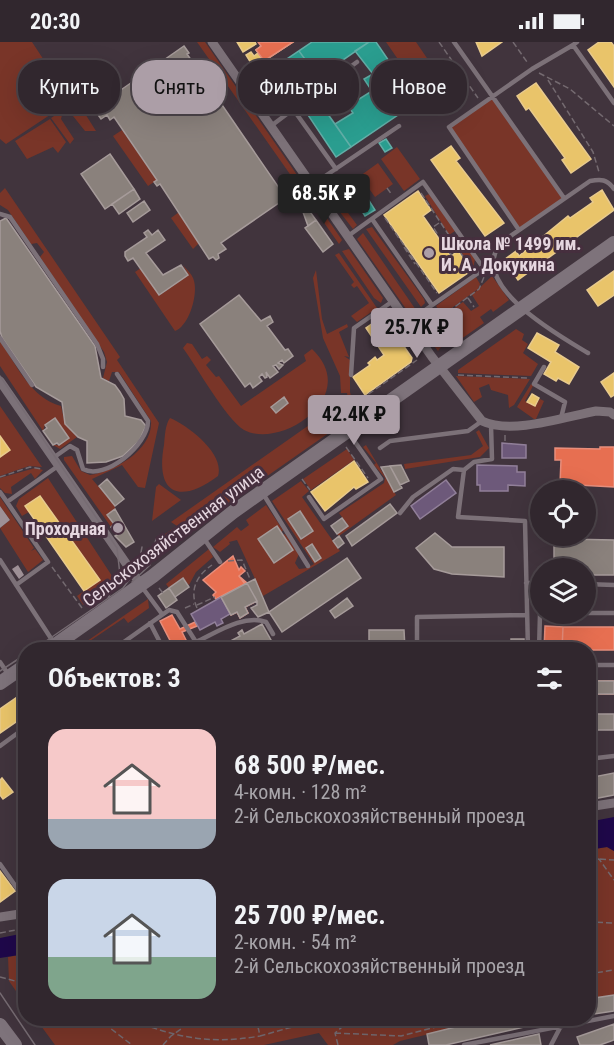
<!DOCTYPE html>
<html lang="ru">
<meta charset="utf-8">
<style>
:root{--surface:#31272e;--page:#3d333a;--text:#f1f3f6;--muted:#a8a5aa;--line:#4c444a;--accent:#ac9ea7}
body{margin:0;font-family:"Roboto Condensed",sans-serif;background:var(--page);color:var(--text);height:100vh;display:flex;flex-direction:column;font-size:22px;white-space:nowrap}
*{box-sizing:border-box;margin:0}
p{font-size:20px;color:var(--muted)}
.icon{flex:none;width:33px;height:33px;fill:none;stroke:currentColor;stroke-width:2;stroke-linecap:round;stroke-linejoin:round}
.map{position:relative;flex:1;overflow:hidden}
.drawer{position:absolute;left:18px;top:600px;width:578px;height:384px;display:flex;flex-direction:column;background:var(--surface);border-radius:24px;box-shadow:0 6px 24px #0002,0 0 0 2px var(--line)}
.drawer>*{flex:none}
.hud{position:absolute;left:18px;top:18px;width:579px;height:54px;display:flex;gap:12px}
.controls{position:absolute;left:530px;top:438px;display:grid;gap:12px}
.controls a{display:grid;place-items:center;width:66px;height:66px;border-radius:50%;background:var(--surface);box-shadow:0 6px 24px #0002,0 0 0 2px var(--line);font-size:30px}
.price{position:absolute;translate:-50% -51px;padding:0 14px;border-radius:6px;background:var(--accent);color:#111;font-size:20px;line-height:39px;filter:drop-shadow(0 2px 3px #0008)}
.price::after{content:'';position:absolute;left:50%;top:36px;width:18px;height:14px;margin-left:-9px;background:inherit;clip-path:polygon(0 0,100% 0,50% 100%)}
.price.current{background:#222;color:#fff}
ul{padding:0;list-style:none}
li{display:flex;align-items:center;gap:18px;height:150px;padding:0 30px}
li span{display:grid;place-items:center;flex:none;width:168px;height:120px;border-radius:18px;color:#555}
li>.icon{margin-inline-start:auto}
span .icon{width:72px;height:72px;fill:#fffc;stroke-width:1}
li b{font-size:26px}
h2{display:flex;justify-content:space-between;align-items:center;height:72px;padding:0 30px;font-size:26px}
.pill{padding:0 21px;border-radius:24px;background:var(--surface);box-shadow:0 6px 24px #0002,0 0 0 2px var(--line);font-size:21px;line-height:54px}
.pill.current{background:var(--accent);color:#111}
.status{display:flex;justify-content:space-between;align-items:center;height:42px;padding:0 30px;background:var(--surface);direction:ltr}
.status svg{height:16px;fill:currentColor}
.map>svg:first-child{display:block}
.green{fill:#793528;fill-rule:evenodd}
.water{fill:#1f084a}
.homes{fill:#e9c46a;stroke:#e8ca8d;stroke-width:1.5}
.shops{fill:#e76f51;stroke:#e78e7c;stroke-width:1.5}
.offices{fill:#6d597a;stroke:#917f99;stroke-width:1.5}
.schools{fill:#2a9d8f;stroke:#62aea7;stroke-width:1.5}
.industry{fill:#8a817c;stroke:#a69b9a;stroke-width:1.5}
.building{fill:#9e9096}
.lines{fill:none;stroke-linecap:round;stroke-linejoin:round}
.path{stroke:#746a70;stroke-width:1.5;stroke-dasharray:6 3;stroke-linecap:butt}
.lane{stroke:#7c7178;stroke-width:4.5}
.street{stroke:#7c7178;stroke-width:9}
.secondary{stroke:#7e737b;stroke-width:14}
.tram{stroke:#776c73;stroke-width:1.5}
.poi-dot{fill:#ac9ea7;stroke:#462f3e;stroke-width:2}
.labels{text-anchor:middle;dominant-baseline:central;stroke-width:6;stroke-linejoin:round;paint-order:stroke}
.poi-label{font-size:18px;font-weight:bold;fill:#e6d7e0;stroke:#462f3e;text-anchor:start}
.street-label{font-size:18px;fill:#e6d7e0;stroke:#462f3e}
</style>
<div class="status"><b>20:30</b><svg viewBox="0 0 49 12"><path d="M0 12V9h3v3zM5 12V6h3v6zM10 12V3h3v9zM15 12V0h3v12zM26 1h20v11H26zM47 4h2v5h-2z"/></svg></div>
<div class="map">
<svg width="614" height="1003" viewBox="0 0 614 1003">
<rect width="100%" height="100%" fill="#41343d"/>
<path class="green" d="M0 0H32L71 59 6 102 0 97Z
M197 0H205L342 198 339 202Z
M386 0H416L446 44 426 58Z
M250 33 278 71 268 70 247 40Z
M491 54 564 156 519 188 449 85Z
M77 59 96 89H85L69 69 62 73 61 77 74 97 70 102 51 76Z
M50 77 66 100 58 111 53 105 27 117 15 99Z
M122 88 157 138 148 144 113 94Z
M397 105 420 137 404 149 381 117Z
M378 121 393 142 375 155 360 134Z
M325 140 357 183 353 187 322 147Z
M5 146 120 315 117 318 159 381 145 446 138 445 122 423 92 437 115 464 114 482 111 485 64 418V415L72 414 81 429 90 433C115 429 153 408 151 379L119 330H112L109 339 103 336 107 320 104 310 40 215 44 210 37 201 31 202 8 168 0 163V151Z
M429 152 455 189 449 193 425 154Z
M179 170 199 201 193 207 171 176Z
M372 185 424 257 425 261 421 265 366 187Z
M363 191 416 268 411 274 357 197Z
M457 193 475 217 473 227 452 197Z
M349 207 383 256 381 261 374 256 342 209Z
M339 211 377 266 357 280 351 274 369 261 357 244 354 246 351 243 354 240 335 213Z
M183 223C187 228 193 233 194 239 198 253 189 284 175 289L135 230 141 226 160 253 188 233Z
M316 228 322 277 327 292 347 282 348 285 339 290 349 315 344 314 350 318V350L356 372 157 511 159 496 177 484 171 480 322 374 326 371 330 377 349 363 347 351H341L340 334 323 296 313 236Z
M492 234 509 258 493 270 491 267 480 275 484 281 454 302 447 303 425 271 432 266 450 292 454 289 443 274 463 260 471 269 479 264 472 253Z
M476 235 480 242 478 247 442 273 436 264Z
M420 276 441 305 438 309 415 279Z
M516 287 524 292 522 298 528 302 523 311 538 322 531 334 458 331V328Z
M0 299C17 324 31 356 61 364L65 382 77 395 60 407 53 403H59L68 396 45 383 43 389 0 324Z
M187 301 192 302 202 317 207 314 211 318 206 323 216 335 219 334 241 364 306 319 304 313 312 307C362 354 281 408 244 388 226 377 197 325 183 306Z
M456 334 530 337 514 363 509 366 508 353 491 348 489 342 479 346 482 355 474 360Z
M531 342 533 344 525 359 535 364 540 357 544 359 536 377H534L517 365Z
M0 364 42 425 29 424 0 434Z
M170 376C189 384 225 412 218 434 179 463 155 452 164 403 165 394 165 383 170 376Z
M479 388 489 406 480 415 405 427 404 422 471 413 483 404 476 390Z
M366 403 396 453 339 494 337 492 348 483 339 471 384 441 385 436 374 423 376 421 363 405Z
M347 407 354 418 311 448 303 437Z
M35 426 43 428 35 437 31 431 11 445 12 452 5 451 0 446V436Z
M48 436 114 537 112 543 83 563 77 554 99 538 41 454 26 464 29 470 22 474 16 464 19 457Z
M301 439 309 449 302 455 340 509 263 554 237 498 229 500 230 502 220 510 213 505 237 485 241 489 249 483 246 478 266 463 283 488 281 491 277 484 258 497 274 521 293 508 283 493 285 492 299 512 295 521 299 527 307 526 314 522 272 459ZM300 469 313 489 302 497 288 477Z
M159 442 181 458 152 479 156 445Z
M0 455 34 506 31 509 35 507 43 518 28 530 0 486 10 478 0 464Z
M209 507 213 515 196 530 189 543 182 536 169 546 166 542Z
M148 557 149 566 128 581 124 576 78 607 77 606Z
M607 805 614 809V953L588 957V808Z
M25 912V962L9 939 8 915Z
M36 977H492L400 999 393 1003H328L319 991 264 1003H55Z"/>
<path class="water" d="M614 775V809L607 805 588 808V780Z
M25 891V912L0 916V896Z"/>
<path class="homes" d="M237 0H255L256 2 243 10Z
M267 0H293L264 19 256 8Z
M476 0H502L482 14Z
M599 0H611L614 4V45L588 8Z
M251 10 254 14 258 11 263 19 254 26 246 13Z
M536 41 591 117 571 131 562 118 565 116 529 66 526 68 517 54Z
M451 104 460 116 456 119 504 181 485 194 431 118Z
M602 148 614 168 518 238 504 218 516 209 519 214 568 174 570 176 593 160 590 156Z
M418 149 431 168 423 174 451 214 458 209 472 228 439 251 384 173Z
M614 229V253L598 264 587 248Z
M383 274 412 316 411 320 365 353 353 335 370 323 368 321 375 315 377 318 384 313 366 286Z
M537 291 559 303 555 310 579 325 569 342 558 336 556 339 544 332 551 320 528 306Z
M614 331V353L611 355 601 340Z
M532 352 539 356 535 364 527 360Z
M0 394 10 408 0 415Z
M354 419 368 440 356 447 354 445 325 469 311 450Z
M40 454 100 538 84 549 25 464Z
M26 649V673L0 691V667Z
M2 736 13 750 3 757 0 753V738Z
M0 829 15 849 0 860Z"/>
<path class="shops" d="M258 0H293L264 19 256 8 261 4Z
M600 405H614V445L560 442 561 418H555V406L600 407Z
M233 514 239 528 241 525 245 529 239 534 245 542 216 557 213 553 216 550 203 538Z
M233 514 239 528 241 525 245 529 239 534 247 541 257 559 245 565 248 571 240 576 237 570 231 573 221 555 216 557 213 553 216 550 203 538Z
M172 573 180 587 195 580 197 584 182 590 191 608H175L160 579Z
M545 584 563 585 562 608H544Z
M545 584 563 585 562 608H544Z
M563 585H614V608H562Z
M588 639H614V652H588Z"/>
<path class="offices" d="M502 401 526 403V416H502Z
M477 423 517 424V430H525V444L508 443V449H480V443H477Z
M446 438 456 451 420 477 411 464Z
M221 555 230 572 221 577 223 581 217 584 215 580 200 588 191 572Z
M469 599H485L484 608H469Z"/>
<path class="schools" d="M312 0H369L294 52 275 25Z
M312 0H369L318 35 299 9Z
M369 0H376L417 60 336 115 294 52 318 35 333 57 322 64 335 82 353 71 348 64 372 49 364 37 373 32 355 9Z
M369 0H376L417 60 351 105 335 82 353 71 348 64 372 49 364 37 373 32 355 9Z
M299 9 318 35 294 52 275 25Z
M318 35 333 57 322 64 351 105 336 115 294 52Z
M386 97 392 106 385 110 379 101Z
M361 146 375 168 365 174 351 152Z"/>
<path class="industry" d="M184 4 189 11 187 12 286 156 221 201 226 207 218 212 219 216 216 218 213 215 209 217 160 142 157 144 154 140 157 138 114 75 110 78 107 73 101 77 89 60 97 58 95 55 102 50 106 52 104 48 110 44 115 52Z
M110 112 134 147 105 167 81 132Z
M134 147 140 157 119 172 112 162Z
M144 159 150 168 133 180 127 171Z
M308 167 316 178 308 184 303 170Z
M6 176 95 304 101 336 115 343 120 350 124 357 125 374 141 378 146 384 139 399 123 414 106 420 87 421V399L78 395 65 382 62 360 36 345 2 296 0 289V179Z
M316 178 333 202 323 210 305 186Z
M148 188 152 193 158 188 165 198 146 211 163 233 181 223 188 233 159 253 133 216 128 219 125 214V210L147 195 144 191Z
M239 253 261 279 270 274 273 280 267 284 285 308 288 307 293 314 284 321 282 318 278 321 283 323 279 327 276 323 273 324 278 330 270 336 266 330 267 335 265 336 262 332 259 335 262 339 253 346 250 341 245 345 200 282Z
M284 355 288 361 276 371 271 365Z
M55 376 69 396 59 403 57 401 53 403 43 389 47 386 45 383Z
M401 423 409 439 400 443 390 424Z
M390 424 402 446 394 450 381 425Z
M107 437 124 457 115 464 99 444Z
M390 462 397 471 352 504 346 494Z
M115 467 134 500 126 505 115 494 117 493 111 485 114 482 107 473Z
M300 469 313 489 301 497 288 477Z
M342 476 348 484 337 492 331 484Z
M277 484 293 508 274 521 258 497Z
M435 491 452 505H504V535L452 532 434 527 416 506Z
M339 494 344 501 338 506 333 499Z
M565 497 614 498V533H585V526H554V501H565Z
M312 502 321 516 315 520 306 506Z
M347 516 361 536 282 590 269 570Z
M183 536 189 545 175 555 169 546Z
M255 537 269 570 258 575 251 566 257 563V559L247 541Z
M247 541 257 559 245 565 248 571 240 576 237 570 231 573 221 555Z
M169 546 177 558 166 566 158 554Z
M347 556 353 564 335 576 330 569Z
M262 582 271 598 254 608H216L215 605 226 599 227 601 240 594 238 591 242 588 244 592Z
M369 588H404L405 607 369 608Z
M511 597H524V608H511Z
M99 600 104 608H88Z
M588 639H614V652H588Z
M588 672H614V688H588Z
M614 731V753L588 758V736Z
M614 953V969L588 973V957Z
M492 976H546V980L446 1003H429L427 992Z
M614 982V998L600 1003H580L577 995Z
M539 992 541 1003H490Z"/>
<path class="building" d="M0 464 10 478 0 486Z
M18 523 24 533 19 537 12 527Z"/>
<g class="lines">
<path class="path" d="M439 0 478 56
M513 0 527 20
M539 31 570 47 614 84
M548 38 593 110 599 130
M387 146 392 153
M421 151 472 228
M385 176 437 251
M439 181 433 185 451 213 457 208
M404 205 415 222
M468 256 474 265
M436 268 451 290
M441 275 479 247 484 235
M458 333 528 336
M365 364 360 358 417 318
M505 393V401
M346 405 368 436
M0 435 30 425 42 427
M302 437 310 448
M228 519 242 518 250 537
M52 525 82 566
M159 546 163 551
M197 563 215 555
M185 566 194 562
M197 566C189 548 197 533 212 523
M600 817 614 818
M588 819 599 817 614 838
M588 880 614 881
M0 891 26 886
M588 932 614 928
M0 935 26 942
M97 976 132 1003
M126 976C175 995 207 1003 260 994
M256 976 260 994 324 976
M335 991 401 994 471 976
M163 1003 171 994 197 976
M338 1003 335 991 349 979 348 976"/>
<path class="lane" d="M454 0 564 156
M577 0 573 3 614 61
M238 36 251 27
M324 44 357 20
M293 67 336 127
M271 84 300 62
M312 143 399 84
M0 172 10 175 97 302 103 317V325
M372 177 432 263
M519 188 449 85 532 27 573 3
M348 194 423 140 484 227 408 280
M0 296 32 343
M588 311C558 293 465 241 502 200L590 139C601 137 607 137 614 147
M544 325 534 342 565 360 561 376
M351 333 354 286 393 259
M491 383 492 417 474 420 464 428 458 475 525 479 528 608
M380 406 390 399 468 389 482 379
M53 416 70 404 77 408 83 427C105 439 148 403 148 379L117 332
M0 450 7 460 58 424
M262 450 308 524
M309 455 324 477 381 437 348 390
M7 460 48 520 16 543
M400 471 413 455 453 427 464 428
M203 495 220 520
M0 518 54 601
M526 541H540
M585 542 614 543
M142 545 162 572
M585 571H614
M150 581 164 608
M120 608 121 602 169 568 177 570 196 600C216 591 243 572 266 580L273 592
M417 608V575L527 573
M539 608 540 572
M0 620 8 632
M588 623H614
M0 704 26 685
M588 717 614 714
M0 822 26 859
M464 1003 614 974
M551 1003 562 982"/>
<path class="street" d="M212 0 432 315 482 379C511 393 565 375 596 369L610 370 614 373
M0 339 141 543
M588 765 614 761
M0 875 26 871"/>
<path class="secondary" d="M48 608 153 534 233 470 614 201
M0 641 26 623
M0 983 15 1003"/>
<path class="tram" d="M0 334 117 506 120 533 108 556
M132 540 150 523 156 497
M33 608 123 546 138 526 142 505
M0 629 26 612
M0 951 35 1003"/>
</g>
<g class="poi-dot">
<circle cx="429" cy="211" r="6"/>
<circle cx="118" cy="486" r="6"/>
</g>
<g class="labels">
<g class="poi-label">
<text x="441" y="201">Школа № 1499 им.<tspan x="441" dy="21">И. А. Докукина</tspan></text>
<text x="106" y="486" text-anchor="end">Проходная</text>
</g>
<g class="street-label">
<text transform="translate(173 494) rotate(-37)">Сельскохозяйственная улица</text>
</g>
</g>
</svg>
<div class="controls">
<a><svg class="icon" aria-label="locate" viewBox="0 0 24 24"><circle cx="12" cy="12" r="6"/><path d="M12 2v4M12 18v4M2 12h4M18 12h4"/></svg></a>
<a><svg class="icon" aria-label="layers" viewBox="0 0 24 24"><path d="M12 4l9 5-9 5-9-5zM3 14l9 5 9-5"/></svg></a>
</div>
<b class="price current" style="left:324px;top:183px">68.5K ₽</b>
<b class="price" style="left:417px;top:317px">25.7K ₽</b>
<b class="price" style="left:354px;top:404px">42.4K ₽</b>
<div class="hud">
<a class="pill">Купить</a>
<a class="pill current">Снять</a>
<a class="pill">Фильтры</a>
<a class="pill">Новое</a>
</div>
<section class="drawer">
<h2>Объектов: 3<svg class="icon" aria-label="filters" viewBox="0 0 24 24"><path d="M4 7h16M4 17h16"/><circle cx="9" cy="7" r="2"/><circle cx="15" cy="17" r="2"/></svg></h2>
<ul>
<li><span style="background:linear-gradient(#f6c9c9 75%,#9aa5b1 0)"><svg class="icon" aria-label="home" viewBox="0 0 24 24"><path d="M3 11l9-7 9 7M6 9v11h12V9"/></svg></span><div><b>68 500 ₽/мес.</b><p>4-комн. · 128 m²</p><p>2-й Сельскохозяйственный проезд</p></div></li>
<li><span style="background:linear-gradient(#c9d6e8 65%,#7fa58c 0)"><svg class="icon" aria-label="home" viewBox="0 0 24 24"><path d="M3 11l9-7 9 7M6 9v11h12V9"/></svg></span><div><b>25 700 ₽/мес.</b><p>2-комн. · 54 m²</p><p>2-й Сельскохозяйственный проезд</p></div></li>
</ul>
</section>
</div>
